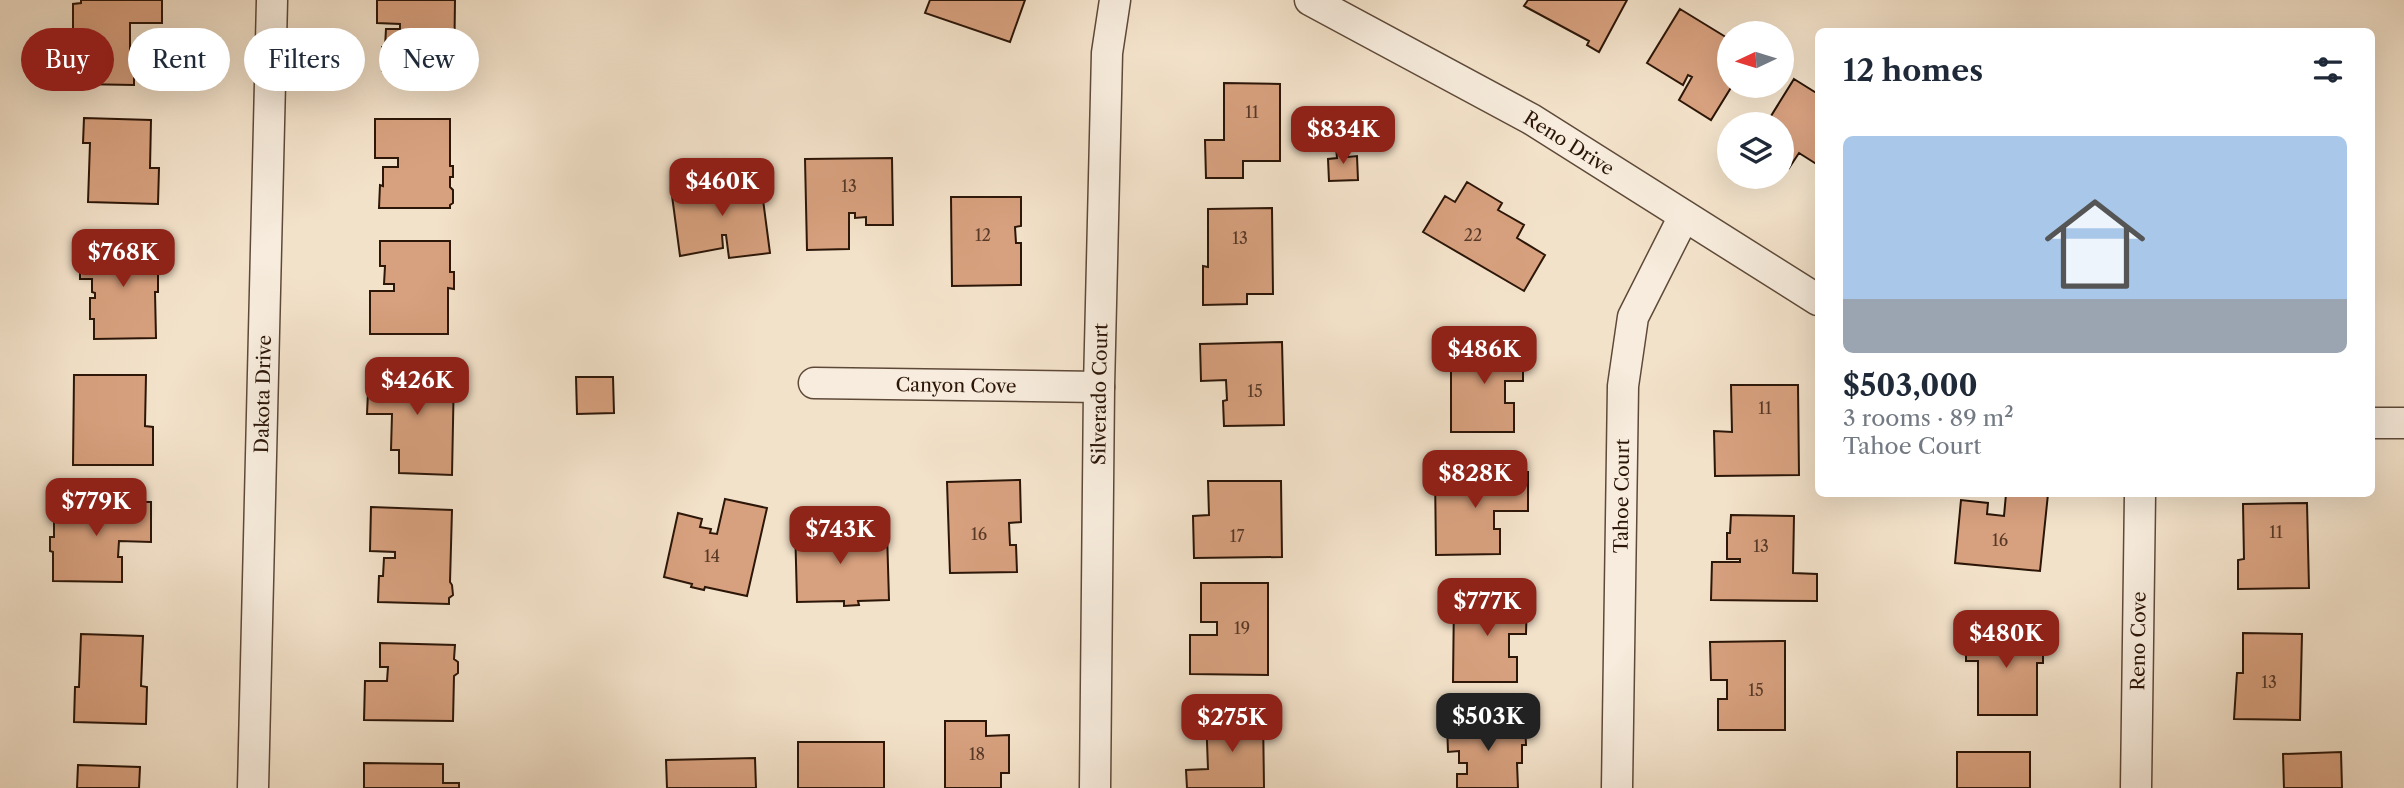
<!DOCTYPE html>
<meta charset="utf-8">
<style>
:root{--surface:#fff;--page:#f6f6f7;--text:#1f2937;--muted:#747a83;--line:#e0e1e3;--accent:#8f2418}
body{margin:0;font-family:"Libre Caslon Text",serif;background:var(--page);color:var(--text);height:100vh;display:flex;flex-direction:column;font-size:26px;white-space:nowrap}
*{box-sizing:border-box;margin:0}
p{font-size:23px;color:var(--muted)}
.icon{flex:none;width:38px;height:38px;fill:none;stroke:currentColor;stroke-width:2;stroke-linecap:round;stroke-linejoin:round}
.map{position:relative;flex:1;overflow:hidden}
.details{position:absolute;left:1815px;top:28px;width:560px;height:469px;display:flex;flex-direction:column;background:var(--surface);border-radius:10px;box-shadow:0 7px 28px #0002}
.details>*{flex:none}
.guide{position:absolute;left:21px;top:28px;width:665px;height:63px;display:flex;gap:14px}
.needle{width:46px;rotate:266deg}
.tools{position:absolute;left:1717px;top:21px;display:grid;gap:14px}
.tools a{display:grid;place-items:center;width:77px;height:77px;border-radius:50%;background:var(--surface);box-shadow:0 7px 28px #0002;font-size:35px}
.price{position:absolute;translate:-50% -60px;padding:0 16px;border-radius:14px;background:var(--accent);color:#fff;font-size:23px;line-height:46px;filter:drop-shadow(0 2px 4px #0008)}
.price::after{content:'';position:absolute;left:50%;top:42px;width:21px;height:16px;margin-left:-10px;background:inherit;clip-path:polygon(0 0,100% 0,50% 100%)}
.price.selected{background:#222;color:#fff}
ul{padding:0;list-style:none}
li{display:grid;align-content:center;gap:14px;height:371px;padding:0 28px}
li+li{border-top:2px solid var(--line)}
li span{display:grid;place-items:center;height:217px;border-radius:10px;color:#555}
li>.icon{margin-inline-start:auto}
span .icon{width:126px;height:126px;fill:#fffc;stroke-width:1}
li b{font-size:30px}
h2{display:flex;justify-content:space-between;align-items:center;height:84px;padding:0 28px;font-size:30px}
.tag{padding:0 24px;border-radius:32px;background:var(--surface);box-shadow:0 7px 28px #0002;font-size:24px;line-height:63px}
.tag.selected{background:var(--accent);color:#fff}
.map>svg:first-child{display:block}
.building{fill:#d7a07e;stroke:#2c1608;stroke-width:2}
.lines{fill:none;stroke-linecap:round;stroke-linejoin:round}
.street-casing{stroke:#5e4938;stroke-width:33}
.street{stroke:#f7ecdd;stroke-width:30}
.labels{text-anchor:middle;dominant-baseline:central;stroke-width:7;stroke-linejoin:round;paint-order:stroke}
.number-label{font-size:16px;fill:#573826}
.street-label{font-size:19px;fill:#2c1608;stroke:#f7ecdd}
</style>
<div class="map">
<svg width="2404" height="788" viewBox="0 0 2404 788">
<rect width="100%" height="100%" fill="#f3e2ca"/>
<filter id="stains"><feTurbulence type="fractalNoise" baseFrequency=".00286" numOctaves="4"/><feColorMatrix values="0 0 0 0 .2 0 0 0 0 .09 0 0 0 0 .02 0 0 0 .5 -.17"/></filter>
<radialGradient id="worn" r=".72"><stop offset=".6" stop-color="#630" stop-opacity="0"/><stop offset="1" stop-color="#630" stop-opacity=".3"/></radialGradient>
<path class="building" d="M81 0H162V23H130V59H134V85L78 84 79 31H73V4L81 3Z
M377 0H455L454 73 382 71V47H385L386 29H400V24L377 23Z
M930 0H1025L1010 42 925 13Z
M1528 0H1627L1599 52 1587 45 1589 41 1524 6Z
M1680 9 1729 39V86H1732L1711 120 1679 100 1692 77 1688 75 1683 85 1647 63Z
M1794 79 1818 94V165L1799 153 1789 168 1782 163V124H1766Z
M1224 83 1280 84V161H1243V178H1206L1205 140H1224Z
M84 118 151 120 150 168H159L158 204 88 202 90 143H83Z
M375 119H450V166H453V177H450V187L453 190V203L450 205V208H379L380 185 383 186V167H398V158H375Z
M1348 146V157L1357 156 1358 180 1329 181 1328 159 1337 158 1336 147Z
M892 158 893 225H866V217L855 218V213H849V249L807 250 805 159Z
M760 177 770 253 729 258 726 235H722L723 248 680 256 671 188Z
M1467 182 1502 203 1498 210 1524 225 1517 238 1545 255 1524 291 1423 232 1445 196 1455 202Z
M951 197H1021V226L1015 227 1016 243H1021V285L952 286Z
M1272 208 1273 294H1247V304L1203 305V266L1208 267V209Z
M380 241H450V272H454V289L448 288V334H370V291H394V284H384L385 266H380Z
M161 245 162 272H158V292H155L156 338 94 339V319H90V298H95V293L92 292V279H80V247Z
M1282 342 1284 425 1224 426 1223 401 1227 400 1226 380 1201 381 1200 344Z
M1523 342V381H1505V403H1514V432H1451V343Z
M369 370 454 372 452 475 399 473V450H391L392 414H367Z
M74 375H146L145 426 153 427V465H73Z
M576 377H613L614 413 577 414Z
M1731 385H1798L1799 475 1715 476 1714 431 1732 432Z
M1528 472V511H1494V529H1500V554L1436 555 1435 473Z
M1020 480 1021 522 1009 523 1010 545H1016L1017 572 950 573 947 482Z
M1208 481H1281L1282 557 1194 558 1193 516 1209 515Z
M2006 494H2048L2040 571 1955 563 1961 500 1988 503 1987 514 2004 516Z
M725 499 767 508 747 596 705 587 704 590 691 587 692 584 664 577 678 513 702 519 700 527 711 529 710 533 717 534Z
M54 501 151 502V542L119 541 118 557H122V582L53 581V552L50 551V537H54Z
M2307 503 2309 588 2238 589V560L2244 559 2243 504Z
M371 507 452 510 450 582 452 585 453 595 449 598V604L378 602 379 576H383L384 558H395V552L370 551Z
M1731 515 1794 516 1793 573 1817 574V601L1711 600 1712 562H1740V559H1727V533H1730Z
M842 523V547H850L849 537 887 533 889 600 858 601 859 605 844 606V601L797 602 795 524Z
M1201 583H1268V675L1190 674V635H1217V622H1201Z
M1454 596 1527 597 1526 634H1509V657H1517V682H1453Z
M2043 629V663H2037V715H1978V661H1966V630Z
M2243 633 2302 634 2300 720 2234 719 2237 673H2243Z
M81 634 143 636 141 686 147 687 146 724 74 722 75 687H79Z
M1785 641V730H1718V699H1727V680H1711L1710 642Z
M380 643 455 645 454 659 458 662V673L454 676 453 721 364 720 365 681H387L388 667H380Z
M1263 714 1264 788H1187L1186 770 1208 769 1206 715Z
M945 721H986V736L1009 735V773H1001V788H945Z
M1525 722 1526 745H1522V763H1517L1518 788H1457V774H1467V763H1459V751L1448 752 1447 723Z
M798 742H884V788H798Z
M1957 752H2030V788H1957Z
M2341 752 2342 788H2284L2283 754Z
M755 758 756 788H667L666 760Z
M364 763 443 764V783H459V788H364Z
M78 765 140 767 139 788H77Z"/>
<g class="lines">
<g class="street-casing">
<g id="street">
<path id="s1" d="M1310 0 1531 119 1818 300"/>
<path id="s2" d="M814 383 1099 387"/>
<path d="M2371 423H2404"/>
<path id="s3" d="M253 788 272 0"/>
<path id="s4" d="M1095 788 1099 387 1107 53 1115 0"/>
<path id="s5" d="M1617 788 1623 386 1633 317 1684 216"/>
<path id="s6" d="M2136 788 2140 494"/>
</g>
</g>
<use href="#street" class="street"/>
</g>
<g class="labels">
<g class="number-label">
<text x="1252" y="112">11</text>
<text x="849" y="186">13</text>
<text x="983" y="235">12</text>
<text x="1473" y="235">22</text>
<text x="1240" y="238">13</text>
<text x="1255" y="391">15</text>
<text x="1765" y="408">11</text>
<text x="2276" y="532">11</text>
<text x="979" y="534">16</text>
<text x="1237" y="536">17</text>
<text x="2000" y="540">16</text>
<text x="1761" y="546">13</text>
<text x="712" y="556">14</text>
<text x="1242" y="628">19</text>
<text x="2269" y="682">13</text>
<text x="1756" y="690">15</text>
<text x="977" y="754">18</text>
</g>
<g class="street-label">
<text stroke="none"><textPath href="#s1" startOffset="296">Reno Drive</textPath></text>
<text stroke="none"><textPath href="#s2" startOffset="142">Canyon Cove</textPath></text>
<text stroke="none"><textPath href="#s3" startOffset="394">Dakota Drive</textPath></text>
<text stroke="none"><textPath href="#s4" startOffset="394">Silverado Court</textPath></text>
<text stroke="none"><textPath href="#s5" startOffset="292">Tahoe Court</textPath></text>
<text stroke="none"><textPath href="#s6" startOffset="147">Reno Cove</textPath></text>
</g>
</g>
<rect width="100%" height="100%" filter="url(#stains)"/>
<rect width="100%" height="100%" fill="url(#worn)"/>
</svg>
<div class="tools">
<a><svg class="needle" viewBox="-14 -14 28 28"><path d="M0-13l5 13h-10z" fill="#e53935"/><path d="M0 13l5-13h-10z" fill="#747a83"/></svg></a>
<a><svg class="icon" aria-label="layers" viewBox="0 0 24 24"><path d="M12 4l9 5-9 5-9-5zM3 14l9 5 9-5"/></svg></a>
</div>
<b class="price" style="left:1343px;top:166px">$834K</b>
<b class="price" style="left:722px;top:218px">$460K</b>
<b class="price" style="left:123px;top:289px">$768K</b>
<b class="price" style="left:1484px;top:386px">$486K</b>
<b class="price" style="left:417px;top:417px">$426K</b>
<b class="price" style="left:1475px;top:510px">$828K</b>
<b class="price" style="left:96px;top:538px">$779K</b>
<b class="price" style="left:840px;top:566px">$743K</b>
<b class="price" style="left:1487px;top:638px">$777K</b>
<b class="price" style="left:2006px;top:670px">$480K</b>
<b class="price selected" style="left:1488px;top:753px">$503K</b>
<b class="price" style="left:1232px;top:754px">$275K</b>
<div class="guide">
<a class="tag selected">Buy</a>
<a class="tag">Rent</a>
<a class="tag">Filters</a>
<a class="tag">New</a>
</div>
<section class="details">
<h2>12 homes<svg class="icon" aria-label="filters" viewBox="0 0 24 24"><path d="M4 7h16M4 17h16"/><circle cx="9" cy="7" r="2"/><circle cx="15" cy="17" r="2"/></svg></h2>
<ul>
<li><span style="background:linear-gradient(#a9c7e8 75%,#9aa5b1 0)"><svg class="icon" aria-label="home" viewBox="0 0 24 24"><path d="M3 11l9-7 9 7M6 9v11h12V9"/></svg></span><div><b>$503,000</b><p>3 rooms · 89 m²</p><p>Tahoe Court</p></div></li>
</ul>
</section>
</div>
